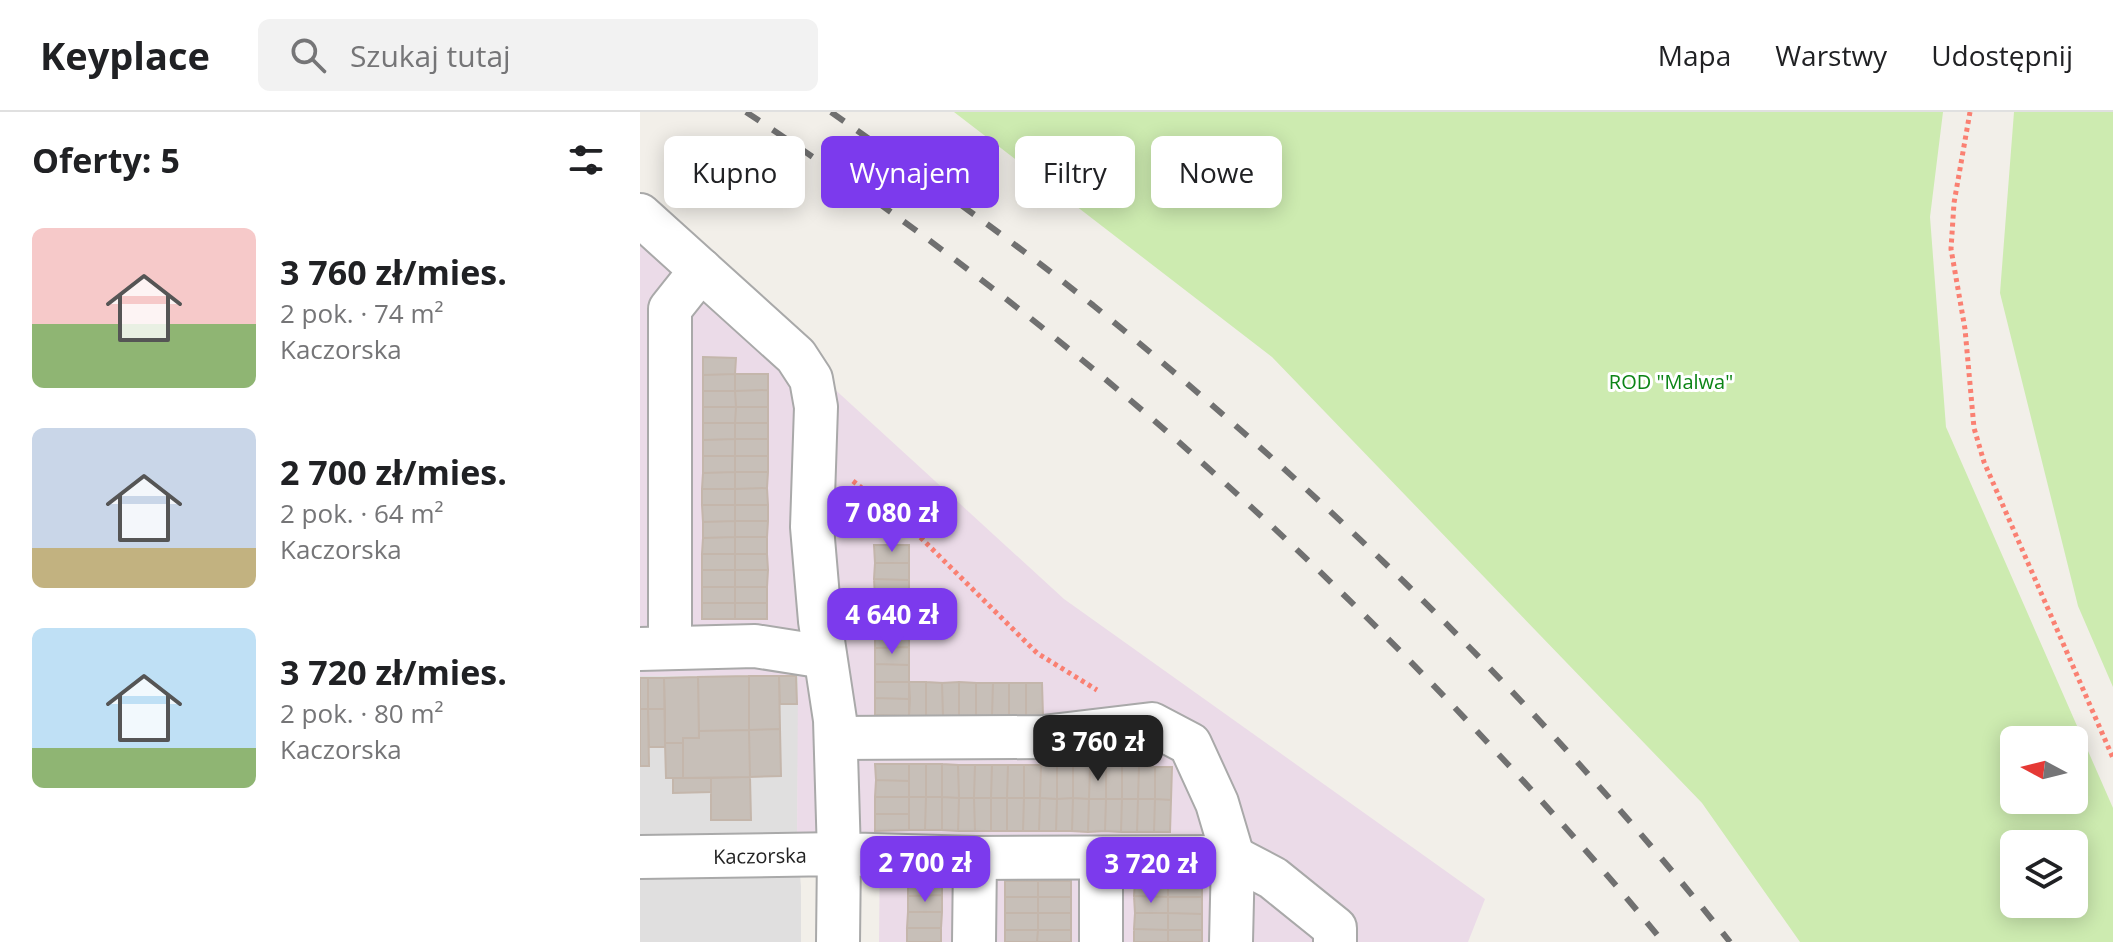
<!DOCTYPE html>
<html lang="pl">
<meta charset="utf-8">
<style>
:root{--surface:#fff;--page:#f2f2f2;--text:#202124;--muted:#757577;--line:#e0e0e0;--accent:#7c3aed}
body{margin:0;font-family:"Open Sans",sans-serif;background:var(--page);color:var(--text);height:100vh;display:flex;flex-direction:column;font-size:30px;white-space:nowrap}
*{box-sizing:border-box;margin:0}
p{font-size:26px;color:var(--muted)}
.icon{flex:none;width:44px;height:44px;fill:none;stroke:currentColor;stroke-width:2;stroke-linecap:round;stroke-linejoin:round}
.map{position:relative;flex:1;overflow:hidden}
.sheet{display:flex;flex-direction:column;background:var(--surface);width:640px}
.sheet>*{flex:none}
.hud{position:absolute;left:24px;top:24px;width:760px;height:72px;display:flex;gap:16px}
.needle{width:52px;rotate:277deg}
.fabs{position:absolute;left:1360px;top:614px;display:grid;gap:16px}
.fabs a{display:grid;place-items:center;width:88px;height:88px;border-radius:12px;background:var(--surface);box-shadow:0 4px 20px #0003;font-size:40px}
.price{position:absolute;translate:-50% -68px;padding:0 18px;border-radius:16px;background:var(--accent);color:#fff;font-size:26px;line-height:52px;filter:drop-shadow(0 2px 4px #0008)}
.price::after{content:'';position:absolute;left:50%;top:48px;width:24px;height:18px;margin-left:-12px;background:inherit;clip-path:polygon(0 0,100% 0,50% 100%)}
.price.current{background:#222;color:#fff}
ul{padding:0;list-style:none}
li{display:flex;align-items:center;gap:24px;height:200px;padding:0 32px}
li span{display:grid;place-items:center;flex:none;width:224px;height:160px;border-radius:12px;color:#555}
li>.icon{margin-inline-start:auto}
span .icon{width:96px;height:96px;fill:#fffc;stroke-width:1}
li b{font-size:34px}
h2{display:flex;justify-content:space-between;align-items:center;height:96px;padding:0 32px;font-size:34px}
.pill{padding:0 28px;border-radius:12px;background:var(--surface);box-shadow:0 4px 20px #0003;font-size:28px;line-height:72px}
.pill.current{background:var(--accent);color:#fff}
header{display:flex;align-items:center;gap:48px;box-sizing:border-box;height:112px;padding:0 40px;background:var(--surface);border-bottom:2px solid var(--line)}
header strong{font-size:38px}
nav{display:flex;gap:44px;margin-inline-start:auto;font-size:28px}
.search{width:560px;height:72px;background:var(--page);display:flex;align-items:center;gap:20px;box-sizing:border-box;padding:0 28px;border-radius:12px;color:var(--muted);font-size:30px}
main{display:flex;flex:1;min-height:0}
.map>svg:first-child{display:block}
.residential{fill:#e0dfdf}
.industrial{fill:#ebdbe8}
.grass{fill:#cdebb0;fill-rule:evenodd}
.building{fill:#c7bfb8;stroke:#c4b6ab;stroke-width:2}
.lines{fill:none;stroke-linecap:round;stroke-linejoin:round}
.minor-casing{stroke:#a9a9a9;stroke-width:46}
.path{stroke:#fa8072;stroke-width:5;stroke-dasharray:4 4;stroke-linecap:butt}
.minor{stroke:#fff;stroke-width:42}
.rail{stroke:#707070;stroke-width:6;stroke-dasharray:16 16;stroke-linecap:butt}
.labels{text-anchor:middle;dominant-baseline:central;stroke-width:6;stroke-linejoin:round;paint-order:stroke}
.park-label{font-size:20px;fill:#0c8416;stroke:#fff}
.street-label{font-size:20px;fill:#222;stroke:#fff}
</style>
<header>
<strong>Keyplace</strong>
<div class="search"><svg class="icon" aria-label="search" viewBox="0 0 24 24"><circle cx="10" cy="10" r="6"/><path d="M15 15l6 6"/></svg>Szukaj tutaj</div>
<nav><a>Mapa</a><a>Warstwy</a><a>Udostępnij</a></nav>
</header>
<main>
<section class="sheet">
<h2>Oferty: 5<svg class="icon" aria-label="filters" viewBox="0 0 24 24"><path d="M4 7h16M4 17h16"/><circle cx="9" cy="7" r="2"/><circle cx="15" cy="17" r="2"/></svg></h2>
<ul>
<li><span style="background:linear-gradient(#f6c9c9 60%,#8fb573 0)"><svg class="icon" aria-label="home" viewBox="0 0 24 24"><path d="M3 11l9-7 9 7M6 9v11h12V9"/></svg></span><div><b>3 760 zł/mies.</b><p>2 pok. · 74 m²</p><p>Kaczorska</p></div></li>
<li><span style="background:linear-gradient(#c9d6e8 75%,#c2b280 0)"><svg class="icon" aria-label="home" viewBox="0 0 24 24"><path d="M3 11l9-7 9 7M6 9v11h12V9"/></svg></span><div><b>2 700 zł/mies.</b><p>2 pok. · 64 m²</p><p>Kaczorska</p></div></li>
<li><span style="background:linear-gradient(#bfe0f5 75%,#8fb573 0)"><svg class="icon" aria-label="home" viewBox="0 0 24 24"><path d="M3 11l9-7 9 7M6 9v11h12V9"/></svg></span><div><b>3 720 zł/mies.</b><p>2 pok. · 80 m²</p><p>Kaczorska</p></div></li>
</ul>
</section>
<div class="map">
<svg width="1473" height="830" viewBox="0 0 1473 830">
<rect width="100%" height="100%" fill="#f2efe9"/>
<path class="residential" d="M159 562 157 730 161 774V830H0V564Z"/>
<path class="industrial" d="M0 99 424 487 845 787 828 830H239L240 730H157L158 563 0 564Z"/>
<path class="grass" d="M314 0H1303L1290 105 1306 315 1473 696V830H1160L1062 691 632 245ZM1374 628H1434V688H1374ZM1374 732H1434V792H1374Z
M1374 0H1473V575L1438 494 1360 181Z"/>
<path class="building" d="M63 245 96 246 95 262 63 263Z
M95 262H128V278L95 279Z
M95 262V279H63V263Z
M128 278V295H96L95 279Z
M63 279H95L96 295H63Z
M63 295H96L95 311H63Z
M96 295H128V311H95Z
M63 311H95V327L63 328Z
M95 311H128V327H95Z
M95 327H128V344H95Z
M95 327V344H63V328Z
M63 344H95V360L63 361Z
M95 344H128V360H95Z
M95 360H128L127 376 95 377Z
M95 360V377H62L63 361Z
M127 376 128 393H95V377Z
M62 377H95V393H62Z
M62 393H95V409L63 410Z
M95 393H128V409H95Z
M95 409H128L127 425H95Z
M95 409V425L63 426V410Z
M95 425H127V442H95Z
M95 425V442H62L63 426Z
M234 433H269V451H235Z
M62 442H95V458H62Z
M95 442H127L128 458H95Z
M235 451H269V468L234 467Z
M62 458H95V475H62Z
M95 458H128L127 475H95Z
M234 467 269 468V484L235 485Z
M62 475H95V491H62Z
M95 475H127V491H95Z
M269 484V502H234L235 485Z
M62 491H95V507H62Z
M95 491H127V507H95Z
M234 502H269V518H235Z
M235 518H269V535L235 536Z
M269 535V553L235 552V536Z
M235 552 269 553V570H235Z
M109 564V618L59 619 58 565Z
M109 564H139L140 617 109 618Z
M139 564H156L157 592H140Z
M58 565 59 626H43V631H25L24 566Z
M0 566H8V597H0Z
M8 566H24L25 597H8Z
M235 570H269L270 587 235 586Z
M269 570H286V604H269Z
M286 570 302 571 303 604H286Z
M319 570 336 571V604H319Z
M319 570V604H303L302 571Z
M336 571H353L352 604H336Z
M353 571H369V604H352Z
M369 571H386V604H369Z
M386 571H402L403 604H386Z
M235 586 270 587 269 604 235 603Z
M0 597H8L9 654H0Z
M8 597H25V635H9Z
M140 617 141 664 110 665 109 618Z
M109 618 110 665 43 666V626H59V619Z
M25 631H43V666H26Z
M235 652H269V669L236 668Z
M269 652H286V685H269Z
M286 652H302V685H286Z
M302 652 318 653 319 686 302 685Z
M318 653H335L334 686H319Z
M335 653H352L351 686H334Z
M352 653H368L367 686H351Z
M368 653H384V686H367Z
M384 653H401L400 686H384Z
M401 653 417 654V687L400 686Z
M417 654H433V686L417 687Z
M433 654H450L449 687 433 686Z
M450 654H466V687H449Z
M466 654H482V687H466Z
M482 654H499L498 687H482Z
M499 654 515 655V687H498Z
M515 655H532L531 688 515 687Z
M110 665 111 708H71V666Z
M33 666H71V680L33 681Z
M236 668 269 669V685H235Z
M235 685H269V702H235Z
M269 685H286L285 718H269Z
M286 685H302V718H285Z
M302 685 319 686 318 719 302 718Z
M319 686H334L335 719H318Z
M334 686H351V719H335Z
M351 686H367V719H351Z
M367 686H384L383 719H367Z
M384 686H400L399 719H383Z
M400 686 417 687 416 719H399Z
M433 686 449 687 448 720 432 719Z
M433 686 432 719H416L417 687Z
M449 687H466L465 719 448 720Z
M466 687H482L481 720 465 719Z
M482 687H498L497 720H481Z
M498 687H515L514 720H497Z
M515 687 531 688 530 720H514Z
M235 702H269V718L235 719Z
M268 767H302V783L268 784Z
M495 768 528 769V785L494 784Z
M365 769H398V785H365Z
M398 769H431V785H398Z
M528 769H562V785H528Z
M302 783V800H268V784Z
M494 784 528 785V801H495Z
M365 785H398V801H365Z
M398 785H431V801H398Z
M528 785H562V802L528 801Z
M268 800H302L301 816H267Z
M365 801H398V818H365Z
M398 801H431V818H398Z
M495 801H528V818L494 817Z
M528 801 562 802V818H528Z
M267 816H301V830H267Z
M494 817 528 818V830H494Z
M365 818H398L397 830H365Z
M398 818H431V830H397Z
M528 818H562V830H528Z"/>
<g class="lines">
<g class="minor-casing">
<g id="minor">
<path d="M0 103 156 244 171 267 176 295 172 415 180 509 195 608 199 742 335 746 593 745 633 766 695 816V830"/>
<path d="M30 536V197L61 158"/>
<path d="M0 537 115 534 185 545"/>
<path d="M196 626 403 625 512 612 550 632 577 691 593 745 591 830"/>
<path id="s1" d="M0 745 199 742 198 830"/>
<path d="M334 830 335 746"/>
<path d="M461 830V746"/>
</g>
</g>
<path class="path" d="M1330 0 1314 91 1311 137 1325 217 1334 316 1344 350 1473 646
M213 369 268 413 397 541 457 578"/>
<use href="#minor" class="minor"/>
<path class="rail" d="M106 0C372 175 616 383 833 615 899 685 963 756 1023 830
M191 0C280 63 369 126 454 194 687 383 903 595 1090 830"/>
</g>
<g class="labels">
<g class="park-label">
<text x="1031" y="269">ROD "Malwa"</text>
</g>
<g class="street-label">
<text stroke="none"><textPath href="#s1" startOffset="120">Kaczorska</textPath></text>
</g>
</g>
</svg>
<div class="fabs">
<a><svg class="needle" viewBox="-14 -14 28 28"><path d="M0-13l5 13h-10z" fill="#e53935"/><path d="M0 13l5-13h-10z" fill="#757577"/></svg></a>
<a><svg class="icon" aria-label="layers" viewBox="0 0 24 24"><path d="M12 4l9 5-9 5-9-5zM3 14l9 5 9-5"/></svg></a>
</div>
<b class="price" style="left:252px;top:442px">7 080 zł</b>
<b class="price" style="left:252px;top:544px">4 640 zł</b>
<b class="price current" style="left:458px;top:671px">3 760 zł</b>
<b class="price" style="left:285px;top:792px">2 700 zł</b>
<b class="price" style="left:511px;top:793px">3 720 zł</b>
<div class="hud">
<a class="pill">Kupno</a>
<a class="pill current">Wynajem</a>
<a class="pill">Filtry</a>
<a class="pill">Nowe</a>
</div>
</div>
</main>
